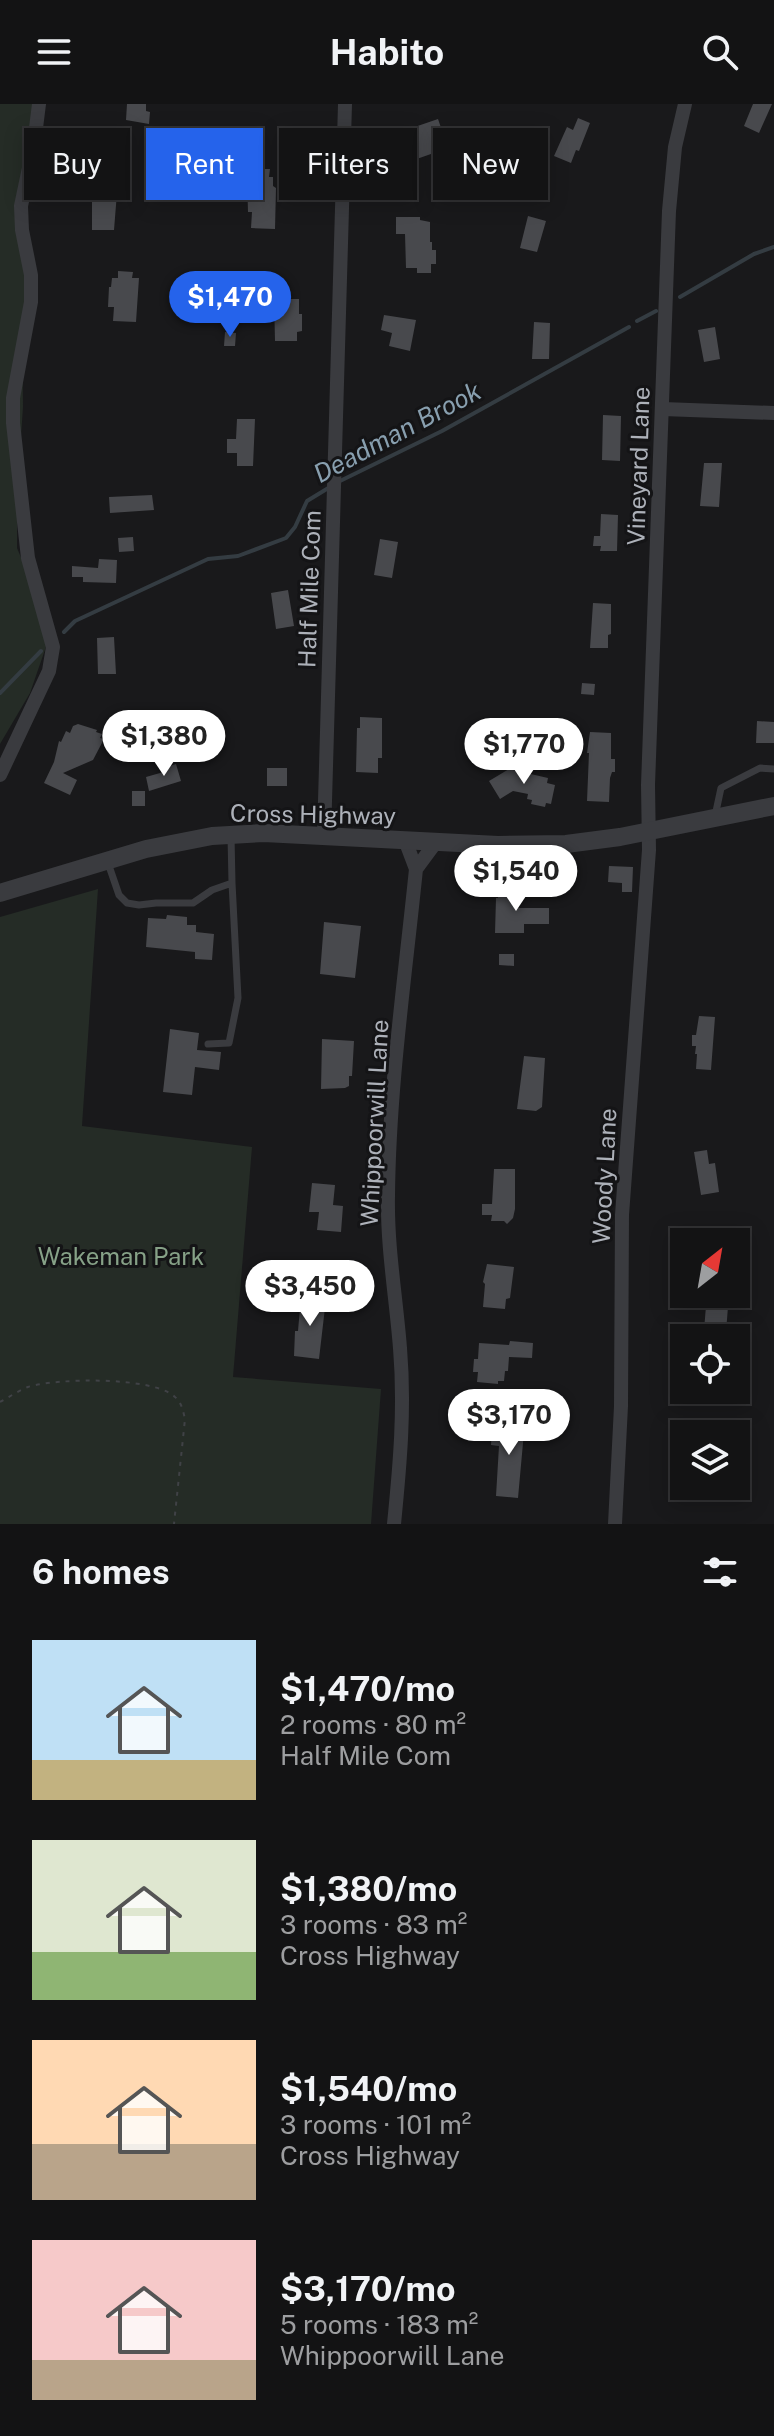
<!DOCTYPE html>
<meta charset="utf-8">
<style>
:root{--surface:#131314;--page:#1c1c1d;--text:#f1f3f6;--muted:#9d9ea0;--line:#323234;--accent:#2563eb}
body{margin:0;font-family:"Public Sans",sans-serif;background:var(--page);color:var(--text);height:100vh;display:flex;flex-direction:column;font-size:30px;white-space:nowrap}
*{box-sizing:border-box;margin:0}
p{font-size:26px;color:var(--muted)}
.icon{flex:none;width:44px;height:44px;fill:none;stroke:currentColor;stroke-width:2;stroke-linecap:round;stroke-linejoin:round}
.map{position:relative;height:1420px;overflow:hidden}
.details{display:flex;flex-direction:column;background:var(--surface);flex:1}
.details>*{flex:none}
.guide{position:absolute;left:24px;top:24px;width:726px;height:72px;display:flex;gap:16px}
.needle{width:52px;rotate:31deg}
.buttons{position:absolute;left:670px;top:1124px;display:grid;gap:16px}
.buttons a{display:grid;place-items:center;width:80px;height:80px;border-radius:0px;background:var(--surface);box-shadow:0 4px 20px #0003,0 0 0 2px var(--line);font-size:40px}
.price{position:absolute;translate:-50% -68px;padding:0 18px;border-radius:28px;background:#fff;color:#222;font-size:26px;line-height:52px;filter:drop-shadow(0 2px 4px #0008)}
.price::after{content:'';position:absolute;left:50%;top:48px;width:24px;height:18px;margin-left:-12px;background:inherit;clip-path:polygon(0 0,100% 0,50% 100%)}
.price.current{background:var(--accent);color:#fff}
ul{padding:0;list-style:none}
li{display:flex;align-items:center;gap:24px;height:200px;padding:0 32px}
li span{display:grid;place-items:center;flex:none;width:224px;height:160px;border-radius:0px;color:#555}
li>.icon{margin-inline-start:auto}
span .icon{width:96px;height:96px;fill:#fffc;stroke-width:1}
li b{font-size:34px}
h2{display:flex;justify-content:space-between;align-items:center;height:96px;padding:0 32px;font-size:34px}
.tag{padding:0 28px;border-radius:0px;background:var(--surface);box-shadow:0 4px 20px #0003,0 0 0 2px var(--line);font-size:28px;line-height:72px}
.tag.current{background:var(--accent);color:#fff}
header{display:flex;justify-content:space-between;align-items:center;height:104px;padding:0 32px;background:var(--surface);font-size:36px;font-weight:700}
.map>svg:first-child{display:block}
.green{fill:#252c26}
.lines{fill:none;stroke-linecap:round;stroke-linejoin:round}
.stream{stroke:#343c42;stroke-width:4}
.building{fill:#48494d}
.path{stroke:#404246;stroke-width:2;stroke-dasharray:4 6;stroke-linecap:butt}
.service{stroke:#3a3b3f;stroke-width:7}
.minor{stroke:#3a3b3f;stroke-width:14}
.tertiary{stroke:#3a3b3f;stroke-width:18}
.labels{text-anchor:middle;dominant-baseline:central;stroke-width:6;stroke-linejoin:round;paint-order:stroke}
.street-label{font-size:24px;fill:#adb1b9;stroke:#141416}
.park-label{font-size:24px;fill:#86a187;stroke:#141416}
.water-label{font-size:26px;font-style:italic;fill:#889faf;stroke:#141416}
</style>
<header><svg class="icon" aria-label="menu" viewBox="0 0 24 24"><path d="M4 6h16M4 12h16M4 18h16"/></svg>Habito<svg class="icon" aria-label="search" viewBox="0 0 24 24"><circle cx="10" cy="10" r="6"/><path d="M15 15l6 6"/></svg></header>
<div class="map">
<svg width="774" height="1420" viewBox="0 0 774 1420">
<rect width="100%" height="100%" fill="#19191b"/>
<path class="green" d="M0 0H36L23 82 32 160 22 222 23 303 17 392V444L41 501 48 537 30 589 0 640Z
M98 785 82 1022 252 1043 233 1273 381 1285 371 1420H0V813Z"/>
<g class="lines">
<path class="stream" d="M680 193 754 150 774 143
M637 217 656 207
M338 378 442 327 629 223
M64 528 75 517 208 455 238 452 286 434 295 423 307 397 330 383
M0 589 41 547"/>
</g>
<path class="building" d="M127 0H146V7L150 8 149 20 126 16Z
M753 0H772L759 29 744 22Z
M578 14 590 19 579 47 576 46 571 59 554 52 567 23 573 26Z
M438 15 448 44 411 57 400 28Z
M259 65H270L269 73H273V82L276 84 275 125 251 124 252 108H248L247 72H258Z
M98 68H112V76H118L114 126H92V76H98Z
M528 112 546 117 537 148 520 144Z
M396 113H420V116L430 118V138H432V146H436V160H431V169H417V164H406L405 130H396Z
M118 167 133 168 132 174H139L136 218 113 217 114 203H108L109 183H111L112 174H118Z
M274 195H299V210H302V227L297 228V237H275Z
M384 211 416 216 410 247 389 242 392 229 381 226Z
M534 218 550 219 549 255H532Z
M715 223 720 255 704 258 698 226Z
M225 228 236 229 235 242H224Z
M603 311 621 312 620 357 602 356Z
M237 315H255L253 362H237V349H227V335H236Z
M704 359H722L719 403 700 402Z
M152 391 154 406 110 409 109 393Z
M601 410 618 411 617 447H600L601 442H593L594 432H600Z
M133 433 134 447 119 448 118 434Z
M380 435 398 438 392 474 374 471Z
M99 455 117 456 116 479 83 478V473H72V462L98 464Z
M288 486 294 522 276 525 271 489Z
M593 499 611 500V530L608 531V544H590Z
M114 533 116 570H98L97 534Z
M582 579 595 580 594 591 581 590Z
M360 613 382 614V654H378V669L356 668 357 624H360Z
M757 617 774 618V639H756Z
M78 620 97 626 96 628 102 630 100 634 104 635 93 656 63 669 77 676 70 691 44 679 54 658 59 637 61 638 66 627 70 629 73 622Z
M590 628 611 629V655H615V668H612L610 674 609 698 587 697 589 649H587Z
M176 660 181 677 149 687 146 673 167 667 166 663Z
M267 664H287V682H267Z
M509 665 548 674 547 679 555 681 551 700 546 699 545 703 531 700 532 696 527 695 528 690 513 687 500 695 489 677Z
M132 687H145V702H132Z
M609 762 633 763 632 788H622V779L608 778Z
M498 783H515L516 804H549V820H524V829H495L496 794H498Z
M167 811 187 813V821H196V828L214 830 212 856 195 855V848L146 843 148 814 166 815Z
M324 818 361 822 355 874 320 870Z
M499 850H514V862L499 861Z
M699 912 715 913 711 966 696 965 697 950H695L696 942H692V931H696Z
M170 925 199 929 197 946 221 948 219 966 195 963 192 991 163 988Z
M322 935 354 937 352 972H349V982L345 984 321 985Z
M524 952 545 954 542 1003 536 1007 517 1005Z
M707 1046 709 1060 715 1059 719 1088 701 1091 694 1048Z
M494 1065H515V1105L513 1114 507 1120 504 1117H491L492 1111H482V1100H492Z
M312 1079 335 1081 333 1101 343 1102 341 1128 317 1126 319 1108H309Z
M487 1160 514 1163 510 1194 506 1195 505 1205 483 1203 485 1180 483 1178Z
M707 1190H729L726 1228H723V1234H707L708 1226H704Z
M301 1192 326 1195 319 1255 294 1252 295 1227H298Z
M510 1237 533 1239 532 1254 509 1253 508 1267H505L504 1277H498V1280L477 1278 478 1268H473L474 1255H478L479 1239 509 1241Z
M503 1316 525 1317 518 1394 496 1392 499 1342 491 1341 492 1324 503 1325Z
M709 1319 739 1323 738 1330H707Z"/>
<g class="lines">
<path class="path" d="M0 1298C9 1293 18 1287 28 1283 56 1274 153 1272 175 1293 182 1299 183 1307 185 1315L174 1420"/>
<path class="service" d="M715 712 721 684 760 664 774 665
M108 759 119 791 127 799 139 801 156 799H193L212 786 232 779 231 732
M208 940 229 939 238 894 232 779"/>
<path class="minor" d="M663 305 774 309
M0 671 49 567 53 543 28 454 13 319V294L31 198V171L22 126 21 102 34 40 39 0
M324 732 345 0
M405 736 416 765
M394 1420C400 1360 405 1304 400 1244 396 1193 387 1143 388 1092 389 983 405 874 416 765L436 738
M615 1420 621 1302 622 1111 649 746 648 681 669 107 675 43 685 0"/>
<path class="tertiary" d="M0 789 146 745 212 732 264 729 498 741 566 740 620 733 774 702"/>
</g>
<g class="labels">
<g class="street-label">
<text transform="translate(638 362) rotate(-88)">Vineyard Lane</text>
<text transform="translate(309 485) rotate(-88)">Half Mile Com</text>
<text transform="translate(313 710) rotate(1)">Cross Highway</text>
<text transform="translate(374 1019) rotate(-87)">Whippoorwill Lane</text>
<text transform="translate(604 1072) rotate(-87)">Woody Lane</text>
</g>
<g class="park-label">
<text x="121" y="1152">Wakeman Park</text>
</g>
<g class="water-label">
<text transform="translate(397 328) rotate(-28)">Deadman Brook</text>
</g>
</g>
</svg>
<div class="buttons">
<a><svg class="needle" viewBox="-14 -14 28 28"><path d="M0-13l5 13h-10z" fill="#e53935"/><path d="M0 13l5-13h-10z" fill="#9d9ea0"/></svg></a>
<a><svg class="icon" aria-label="locate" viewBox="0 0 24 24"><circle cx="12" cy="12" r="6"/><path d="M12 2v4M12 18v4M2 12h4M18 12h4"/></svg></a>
<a><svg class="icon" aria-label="layers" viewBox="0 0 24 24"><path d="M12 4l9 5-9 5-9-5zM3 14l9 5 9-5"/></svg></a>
</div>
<b class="price current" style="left:230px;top:235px">$1,470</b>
<b class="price" style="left:164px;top:674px">$1,380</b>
<b class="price" style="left:524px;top:682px">$1,770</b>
<b class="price" style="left:516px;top:809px">$1,540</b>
<b class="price" style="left:310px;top:1224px">$3,450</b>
<b class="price" style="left:509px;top:1353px">$3,170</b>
<div class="guide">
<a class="tag">Buy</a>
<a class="tag current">Rent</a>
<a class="tag">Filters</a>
<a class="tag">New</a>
</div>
</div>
<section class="details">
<h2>6 homes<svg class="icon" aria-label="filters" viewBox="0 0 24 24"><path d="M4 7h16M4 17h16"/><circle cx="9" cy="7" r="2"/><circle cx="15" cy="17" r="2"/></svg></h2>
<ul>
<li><span style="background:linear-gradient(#bfe0f5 75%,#c2b280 0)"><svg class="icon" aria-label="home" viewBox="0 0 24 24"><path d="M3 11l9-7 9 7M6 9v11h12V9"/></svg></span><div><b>$1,470/mo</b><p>2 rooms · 80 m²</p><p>Half Mile Com</p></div></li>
<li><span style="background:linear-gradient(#dfe7d0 70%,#8fb573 0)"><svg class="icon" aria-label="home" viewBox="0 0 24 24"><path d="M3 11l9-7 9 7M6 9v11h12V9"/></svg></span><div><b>$1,380/mo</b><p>3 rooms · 83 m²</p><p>Cross Highway</p></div></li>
<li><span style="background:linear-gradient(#ffd9b3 65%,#b9a48a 0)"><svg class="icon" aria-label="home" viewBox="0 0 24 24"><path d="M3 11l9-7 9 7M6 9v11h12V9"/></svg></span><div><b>$1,540/mo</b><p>3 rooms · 101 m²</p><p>Cross Highway</p></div></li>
<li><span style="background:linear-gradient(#f6c9c9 75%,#b9a48a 0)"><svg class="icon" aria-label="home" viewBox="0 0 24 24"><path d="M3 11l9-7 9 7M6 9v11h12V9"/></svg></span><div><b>$3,170/mo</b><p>5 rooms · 183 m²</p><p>Whippoorwill Lane</p></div></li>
</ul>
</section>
